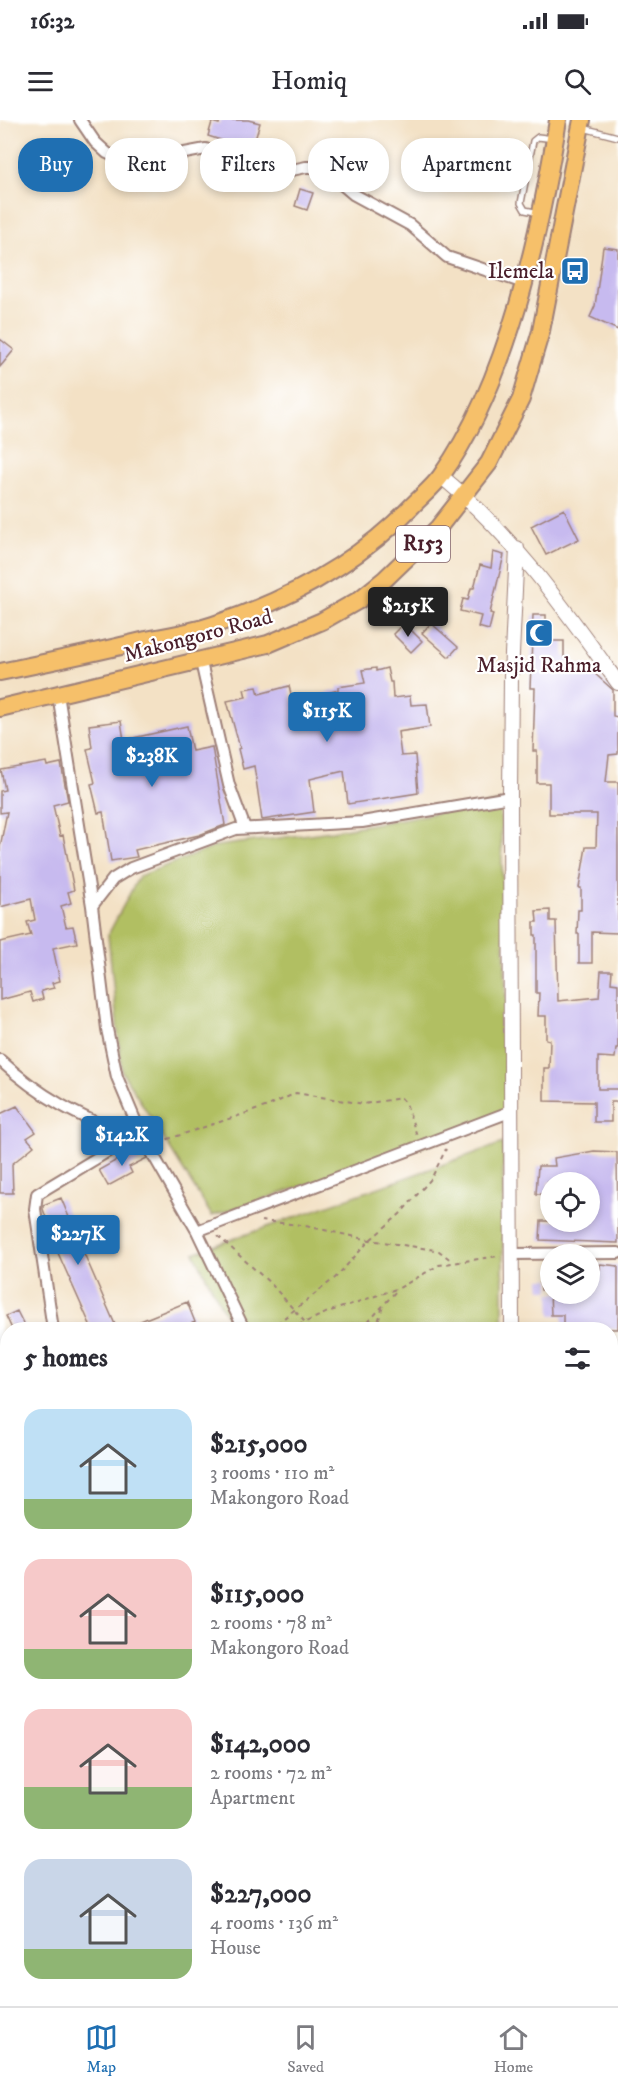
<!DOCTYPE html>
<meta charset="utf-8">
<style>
:root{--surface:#fff;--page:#f7f7f7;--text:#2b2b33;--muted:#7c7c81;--line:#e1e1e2;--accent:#1f6fb2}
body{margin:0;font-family:"IM FELL DW Pica",serif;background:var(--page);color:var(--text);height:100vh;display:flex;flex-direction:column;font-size:22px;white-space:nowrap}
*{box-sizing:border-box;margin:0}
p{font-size:20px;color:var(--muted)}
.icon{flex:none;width:33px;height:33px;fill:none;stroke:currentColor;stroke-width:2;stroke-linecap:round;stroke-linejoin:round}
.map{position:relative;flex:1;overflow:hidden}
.drawer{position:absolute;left:0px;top:1202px;width:618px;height:686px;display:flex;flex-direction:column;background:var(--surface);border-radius:24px 24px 0 0;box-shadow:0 3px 9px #0003}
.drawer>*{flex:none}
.hud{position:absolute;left:18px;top:18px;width:582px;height:54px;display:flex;gap:12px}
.buttons{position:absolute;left:540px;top:1052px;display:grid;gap:12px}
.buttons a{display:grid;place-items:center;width:60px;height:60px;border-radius:50%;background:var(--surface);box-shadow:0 3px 9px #0003;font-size:30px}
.price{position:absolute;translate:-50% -51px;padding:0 14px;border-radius:6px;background:var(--accent);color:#fff;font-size:20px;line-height:39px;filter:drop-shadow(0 2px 3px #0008)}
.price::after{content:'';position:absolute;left:50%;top:36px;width:18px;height:14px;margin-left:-9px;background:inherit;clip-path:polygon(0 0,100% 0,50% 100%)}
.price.selected{background:#222;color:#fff}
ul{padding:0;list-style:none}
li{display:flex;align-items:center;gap:18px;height:150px;padding:0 24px}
li span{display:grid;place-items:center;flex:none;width:168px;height:120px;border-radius:18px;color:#555}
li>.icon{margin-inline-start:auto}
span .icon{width:72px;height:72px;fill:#fffc;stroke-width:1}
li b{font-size:26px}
h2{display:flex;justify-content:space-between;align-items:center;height:72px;padding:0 24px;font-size:26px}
.pill{padding:0 21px;border-radius:24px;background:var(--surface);box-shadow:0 3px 9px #0003;font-size:21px;line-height:54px}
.pill.selected{background:var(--accent);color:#fff}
.status{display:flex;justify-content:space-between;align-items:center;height:42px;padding:0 30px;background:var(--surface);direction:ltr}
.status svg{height:16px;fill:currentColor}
header{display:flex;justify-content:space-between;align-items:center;height:78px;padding:0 24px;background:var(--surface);font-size:27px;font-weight:600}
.dock{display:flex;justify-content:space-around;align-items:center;height:84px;border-top:2px solid var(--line);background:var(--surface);font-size:16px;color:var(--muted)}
.dock a{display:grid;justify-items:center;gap:3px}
.dock .selected{color:var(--accent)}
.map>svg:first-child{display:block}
.green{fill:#b1bf62;stroke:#7e6f46;stroke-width:1.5}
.building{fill:#c7baef}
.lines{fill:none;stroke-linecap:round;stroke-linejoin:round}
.service-casing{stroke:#9e8078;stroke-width:8}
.minor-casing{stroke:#9e8078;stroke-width:14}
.tertiary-casing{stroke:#9e8078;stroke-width:16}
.primary-casing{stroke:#9e8078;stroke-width:20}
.path{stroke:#9e8078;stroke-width:2;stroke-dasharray:4.5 4.5;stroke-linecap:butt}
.service{stroke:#fff;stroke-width:5}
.minor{stroke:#fff;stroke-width:10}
.tertiary{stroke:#fff;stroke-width:14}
.primary{stroke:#f6c06b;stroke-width:16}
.labels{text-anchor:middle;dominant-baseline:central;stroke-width:4.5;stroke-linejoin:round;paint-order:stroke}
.shield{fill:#fff;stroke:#80626b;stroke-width:1.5}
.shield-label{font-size:21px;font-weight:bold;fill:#4a1f2b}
.poi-label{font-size:22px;fill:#4a1f2b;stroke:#fff;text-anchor:end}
.street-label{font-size:22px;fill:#4a1f2b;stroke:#fff}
</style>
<div class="status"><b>16:32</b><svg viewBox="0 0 49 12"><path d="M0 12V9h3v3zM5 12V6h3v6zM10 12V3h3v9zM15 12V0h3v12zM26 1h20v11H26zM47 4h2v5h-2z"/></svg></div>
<header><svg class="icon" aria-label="menu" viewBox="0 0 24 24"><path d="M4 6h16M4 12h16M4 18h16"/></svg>Homiq<svg class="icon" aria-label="search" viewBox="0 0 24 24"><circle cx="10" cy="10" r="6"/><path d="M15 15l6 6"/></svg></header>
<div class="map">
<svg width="618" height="1886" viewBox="0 0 618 1886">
<rect width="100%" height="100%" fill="#fff"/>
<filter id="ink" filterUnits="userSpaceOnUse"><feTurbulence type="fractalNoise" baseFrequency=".0167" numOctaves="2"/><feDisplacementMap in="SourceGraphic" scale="12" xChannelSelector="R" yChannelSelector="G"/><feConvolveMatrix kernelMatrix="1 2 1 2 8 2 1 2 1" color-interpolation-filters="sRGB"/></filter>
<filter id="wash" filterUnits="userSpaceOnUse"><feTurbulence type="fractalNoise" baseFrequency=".008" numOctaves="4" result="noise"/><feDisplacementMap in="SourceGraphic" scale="24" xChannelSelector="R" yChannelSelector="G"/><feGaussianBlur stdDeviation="1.35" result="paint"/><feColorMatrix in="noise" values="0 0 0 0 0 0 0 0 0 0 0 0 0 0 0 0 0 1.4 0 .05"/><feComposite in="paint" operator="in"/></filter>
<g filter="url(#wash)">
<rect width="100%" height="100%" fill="#f3e1c5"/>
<path class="green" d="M500 682 510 998 212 1096 122 952 108 815 139 756 217 726 332 711Z
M503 1023V1209H233L194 1133Z"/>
<g id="blocks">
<path class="building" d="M220 0H248L260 3 252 30 208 16 212 2 219 4Z
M300 69 313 73 307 90 295 86Z
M603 127 618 129V210L590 197 595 186Z
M0 219 14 230 0 247Z
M564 389 579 419 546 435 531 406Z
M493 432 504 435 490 493 493 494 489 510 478 507 481 496 460 491 463 479 468 480 471 468H474L480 445 491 448Z
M533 495H546V521H564V537H568V542L594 547 593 552 613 570V596L618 597V634L609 635 606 662H618V813L592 812V843H579V814H577L578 790H581V768H579L586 727H596L597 694H549V663H537V631H533L535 568H530Z
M404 503 422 521 411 532 393 514Z
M431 503 458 527 449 537 422 513Z
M376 548V551L387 548 390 562H392L393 578 410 576 411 585 427 584 430 607 398 612 401 636 415 635 418 673 348 684 344 651 310 659 314 692 262 700 254 646 243 649 238 629 240 628 227 581 246 577 244 569 257 567 259 574 289 566 293 582 338 570V567L365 563 362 550Z
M121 601 124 620 187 606 192 631 212 627 225 705 199 715 135 730 137 737 111 741 103 692 98 693 91 664 95 663 87 629 92 628 89 605Z
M46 642 47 646 61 643 68 681 53 685 60 716 63 715 74 770 68 772 71 783 61 786 66 807 73 806 77 823 53 828 60 861 52 863 54 868 41 871 43 879 33 882 30 872 0 880V822L31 815 27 802 35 800 31 779 0 787V727L7 692 0 693V671L5 670 1 650Z
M550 790V801H556L558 881 599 877 601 851H612L611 863 618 864V928H616L615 938 598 937V969H618V982H611V1002H594V982L544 981V948H549L550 920 546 919V896H538L539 873H536V815H534V802H537L536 791Z
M17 986 36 1012 27 1018 34 1026 12 1044 13 1073H0V994Z
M140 1027 147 1038 129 1047 132 1053 108 1066 99 1050Z
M594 1031 617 1032 618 1123 540 1120 541 1101H590V1062H548L549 1074H536L538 1046H555L554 1038Z
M61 1078 83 1131 117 1209H92L58 1133 43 1089V1085Z
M600 1144 618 1146V1209L563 1208V1195H551L550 1173H590V1149H600Z
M540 1159H550V1170H541Z
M187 1182 195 1202 178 1209H121Z
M17 1191 26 1209H12L6 1196Z"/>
</g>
</g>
<g filter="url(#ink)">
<use href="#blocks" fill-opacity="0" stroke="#9e8078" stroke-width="1.5"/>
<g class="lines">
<g class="service-casing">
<path id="service" d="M583 8 618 17
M540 93 525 90 521 83 533 21 538 17 554 19"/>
</g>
<g class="minor-casing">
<path id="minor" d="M80 0 95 22 107 33 132 45 143 47 174 35 206 29 263 56 306 47H316L326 51 353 74 410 105 447 137 524 163
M201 542 229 665 245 708
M58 574 92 786 107 909 117 957 140 1012 197 1111 244 1209
M92 786 113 759 131 748 236 709 362 702 510 677
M0 940C41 978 78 996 130 1017
M197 1111 512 991
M511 1134 618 1133
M53 1209 35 1089 37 1074 140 1012
M0 1275 8 1271
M0 1429 8 1424
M0 1668H8
M610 1714 618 1697
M610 1751 618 1753
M54 1886V1880
M222 1886V1880
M490 1886 496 1880"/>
</g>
<g class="tertiary-casing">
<path id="tertiary" d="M441 356C513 415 564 488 618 563
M512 1209 510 677 511 555 517 428
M524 1880V1886"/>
</g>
<g class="primary-casing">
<path id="primary" d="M0 552C49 542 98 532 146 520 168 516 192 512 213 505 289 480 358 443 413 385 422 376 434 366 441 356 508 263 540 112 558 0
M0 588 268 524 322 501 359 480 385 459 438 408 489 343 521 279 541 211 582 0"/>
</g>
<path class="path" d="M159 1022 268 986 296 973 364 984 401 978 406 983 417 1016
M261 1101 301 1105 370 1120 429 1129 439 1131 452 1141
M218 1116 272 1165 311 1209
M270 1209 335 1158 370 1120 400 1094 431 1059 446 1029
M290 1209 328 1192 399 1168 439 1145 498 1136
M362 1209 397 1170
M376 1209 383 1186
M333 1886 339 1880"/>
<use href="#service" class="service"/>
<use href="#minor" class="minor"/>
<use href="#tertiary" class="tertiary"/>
<use href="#primary" class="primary"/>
</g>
</g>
<defs>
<g id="bus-square" transform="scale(1.5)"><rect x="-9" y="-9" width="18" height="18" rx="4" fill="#1f6fb2" stroke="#fff"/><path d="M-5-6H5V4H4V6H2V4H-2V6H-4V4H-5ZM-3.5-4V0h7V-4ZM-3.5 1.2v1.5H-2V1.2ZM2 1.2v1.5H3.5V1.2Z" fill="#fff"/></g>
<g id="mosque-square" transform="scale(1.5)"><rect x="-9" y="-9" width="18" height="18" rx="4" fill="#1f6fb2" stroke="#fff"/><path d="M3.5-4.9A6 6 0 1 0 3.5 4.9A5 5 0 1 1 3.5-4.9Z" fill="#fff"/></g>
</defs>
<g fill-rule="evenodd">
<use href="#bus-square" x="575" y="151"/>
<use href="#mosque-square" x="539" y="513"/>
</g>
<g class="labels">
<rect class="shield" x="396" y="406" width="54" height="36" rx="4.5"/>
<g class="shield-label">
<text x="423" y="424">R153</text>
</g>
<g class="poi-label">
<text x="554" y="151">Ilemela</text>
<text x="539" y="545" text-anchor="middle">Masjid Rahma</text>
</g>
<g class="street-label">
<text transform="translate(198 516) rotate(-15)">Makongoro Road</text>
</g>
</g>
</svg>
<div class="buttons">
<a><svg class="icon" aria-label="locate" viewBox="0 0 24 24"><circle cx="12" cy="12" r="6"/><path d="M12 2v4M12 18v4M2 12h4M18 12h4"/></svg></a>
<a><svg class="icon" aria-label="layers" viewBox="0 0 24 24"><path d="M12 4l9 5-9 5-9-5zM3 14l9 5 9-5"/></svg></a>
</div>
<b class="price selected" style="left:408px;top:518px">$215K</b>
<b class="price" style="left:327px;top:623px">$115K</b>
<b class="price" style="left:152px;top:668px">$238K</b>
<b class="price" style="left:122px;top:1047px">$142K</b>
<b class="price" style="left:78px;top:1146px">$227K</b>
<div class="hud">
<a class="pill selected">Buy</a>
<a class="pill">Rent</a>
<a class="pill">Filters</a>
<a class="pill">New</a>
<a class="pill">Apartment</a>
</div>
<section class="drawer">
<h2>5 homes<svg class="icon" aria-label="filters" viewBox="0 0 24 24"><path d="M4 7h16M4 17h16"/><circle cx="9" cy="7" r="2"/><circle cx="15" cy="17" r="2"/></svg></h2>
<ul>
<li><span style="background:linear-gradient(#bfe0f5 75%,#8fb573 0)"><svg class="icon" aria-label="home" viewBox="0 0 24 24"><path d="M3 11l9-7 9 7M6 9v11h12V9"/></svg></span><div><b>$215,000</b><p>3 rooms · 110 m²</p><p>Makongoro Road</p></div></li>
<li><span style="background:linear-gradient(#f6c9c9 75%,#8fb573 0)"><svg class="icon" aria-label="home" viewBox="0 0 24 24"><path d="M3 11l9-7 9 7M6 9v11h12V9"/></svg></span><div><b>$115,000</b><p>2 rooms · 78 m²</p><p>Makongoro Road</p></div></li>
<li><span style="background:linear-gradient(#f6c9c9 65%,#8fb573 0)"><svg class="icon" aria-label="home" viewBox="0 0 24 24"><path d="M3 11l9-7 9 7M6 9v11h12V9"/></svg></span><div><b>$142,000</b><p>2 rooms · 72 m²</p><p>Apartment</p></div></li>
<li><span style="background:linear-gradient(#c9d6e8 75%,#8fb573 0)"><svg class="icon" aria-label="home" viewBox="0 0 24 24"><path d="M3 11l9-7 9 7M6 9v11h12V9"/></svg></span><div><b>$227,000</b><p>4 rooms · 136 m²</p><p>House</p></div></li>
</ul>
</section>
</div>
<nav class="dock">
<a class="selected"><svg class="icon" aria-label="map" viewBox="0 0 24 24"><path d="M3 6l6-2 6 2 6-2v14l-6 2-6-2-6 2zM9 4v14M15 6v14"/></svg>Map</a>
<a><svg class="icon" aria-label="saved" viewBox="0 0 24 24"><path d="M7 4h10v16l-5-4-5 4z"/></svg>Saved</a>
<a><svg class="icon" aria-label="home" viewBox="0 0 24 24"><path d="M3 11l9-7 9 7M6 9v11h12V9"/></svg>Home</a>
</nav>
